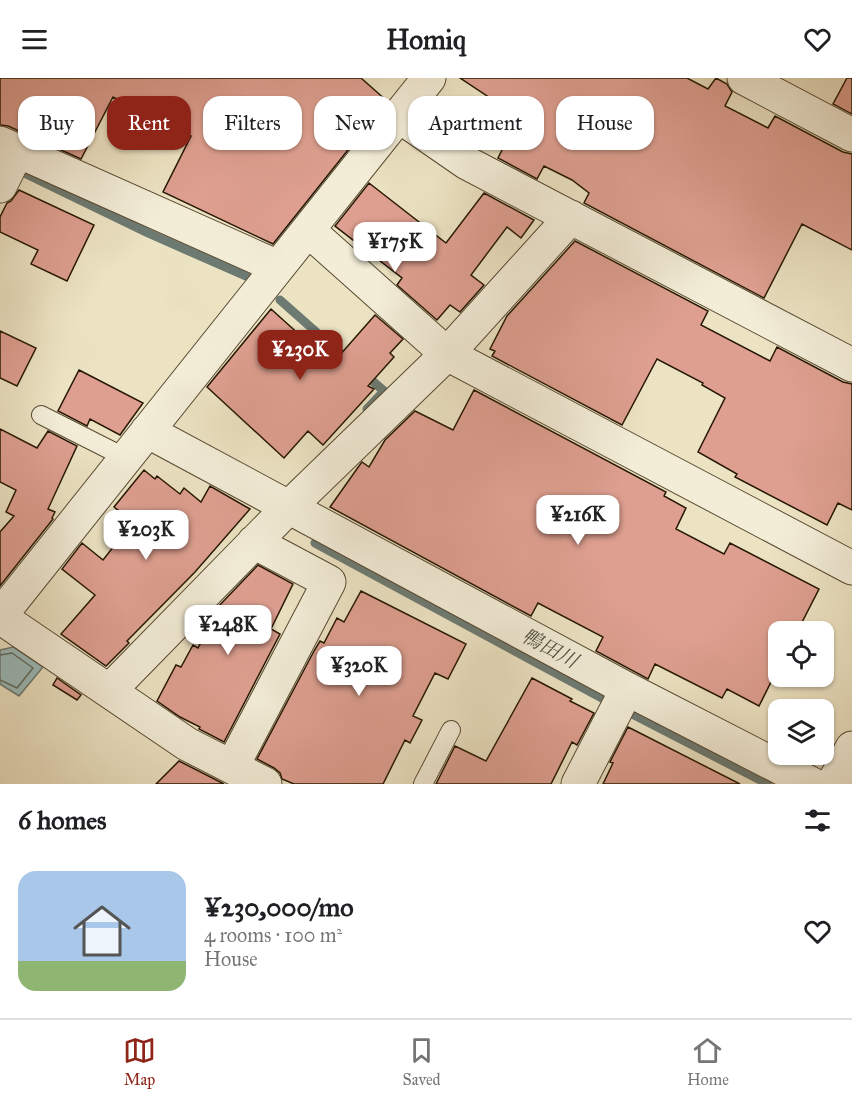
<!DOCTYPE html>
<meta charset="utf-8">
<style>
:root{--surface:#fff;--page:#f2f2f2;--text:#202124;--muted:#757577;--line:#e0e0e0;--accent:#8f2418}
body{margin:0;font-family:"IM FELL Great Primer","Noto Serif JP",serif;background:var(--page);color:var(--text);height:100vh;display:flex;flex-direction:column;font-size:22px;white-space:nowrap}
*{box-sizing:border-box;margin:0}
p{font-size:20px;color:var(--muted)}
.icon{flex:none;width:33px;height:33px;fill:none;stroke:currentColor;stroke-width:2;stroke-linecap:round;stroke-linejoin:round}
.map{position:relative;height:706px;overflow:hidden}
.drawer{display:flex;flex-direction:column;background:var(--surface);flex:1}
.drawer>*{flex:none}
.guide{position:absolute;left:18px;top:18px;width:816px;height:54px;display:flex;gap:12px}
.controls{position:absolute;left:768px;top:543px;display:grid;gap:12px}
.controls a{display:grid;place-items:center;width:66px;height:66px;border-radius:12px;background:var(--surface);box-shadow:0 2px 4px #0004;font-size:30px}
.price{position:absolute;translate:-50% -51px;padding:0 14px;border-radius:12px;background:#fff;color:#222;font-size:20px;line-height:39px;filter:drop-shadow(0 2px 3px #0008)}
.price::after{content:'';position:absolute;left:50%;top:36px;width:18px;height:14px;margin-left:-9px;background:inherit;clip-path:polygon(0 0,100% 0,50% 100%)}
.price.current{background:var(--accent);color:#fff}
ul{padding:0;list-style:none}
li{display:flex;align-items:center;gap:18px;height:150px;padding:0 18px}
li+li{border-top:2px solid var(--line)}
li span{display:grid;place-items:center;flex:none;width:168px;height:120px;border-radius:18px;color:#555}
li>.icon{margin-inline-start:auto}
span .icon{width:72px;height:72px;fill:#fffc;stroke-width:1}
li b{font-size:26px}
h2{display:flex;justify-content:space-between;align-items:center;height:72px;padding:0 18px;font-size:26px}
.tag{padding:0 21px;border-radius:18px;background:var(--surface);box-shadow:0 2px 4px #0004;font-size:21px;line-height:54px}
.tag.current{background:var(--accent);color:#fff}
header{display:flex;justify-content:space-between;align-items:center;height:78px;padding:0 18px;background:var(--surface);font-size:27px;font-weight:700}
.tab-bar{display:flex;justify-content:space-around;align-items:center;height:84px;border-top:2px solid var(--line);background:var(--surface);font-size:16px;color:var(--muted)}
.tab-bar a{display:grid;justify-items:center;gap:3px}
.tab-bar .current{color:var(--accent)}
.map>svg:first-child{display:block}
.water{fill:#9cbcbc;stroke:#6d7a72;stroke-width:1.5}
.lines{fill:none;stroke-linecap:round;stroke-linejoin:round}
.shore{stroke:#616a5f;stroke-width:1.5}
.stream{stroke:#6d7a72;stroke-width:9}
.building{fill:#de9f90;stroke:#261702;stroke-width:1.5}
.service-casing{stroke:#584a32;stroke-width:20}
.minor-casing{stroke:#584a32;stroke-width:35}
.service{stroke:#f3edd8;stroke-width:18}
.minor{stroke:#f3edd8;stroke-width:33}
.labels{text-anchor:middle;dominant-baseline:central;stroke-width:5;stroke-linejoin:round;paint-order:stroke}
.water-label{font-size:20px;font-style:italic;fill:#4f5143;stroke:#f3edd8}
</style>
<header><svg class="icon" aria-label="menu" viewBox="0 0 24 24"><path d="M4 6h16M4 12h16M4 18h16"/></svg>Homiq<svg class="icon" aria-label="heart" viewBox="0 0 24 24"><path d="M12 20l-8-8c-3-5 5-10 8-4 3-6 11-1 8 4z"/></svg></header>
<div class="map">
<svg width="852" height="706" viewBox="0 0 852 706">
<rect width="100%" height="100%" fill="#ece3c3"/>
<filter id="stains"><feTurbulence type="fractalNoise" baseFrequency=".00333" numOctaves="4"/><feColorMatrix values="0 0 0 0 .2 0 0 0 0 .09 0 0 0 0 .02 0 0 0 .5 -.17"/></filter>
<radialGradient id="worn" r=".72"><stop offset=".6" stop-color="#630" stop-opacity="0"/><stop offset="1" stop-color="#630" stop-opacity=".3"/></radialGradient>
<path class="water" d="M13 569 43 589 19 618 0 606V572Z"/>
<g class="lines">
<path class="shore" d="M0 577 12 575 33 590 17 610 0 602"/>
<path class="stream" d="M16 91 148 155 248 199
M280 222 350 284
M363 295 384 313 367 331
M315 465 613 626 768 706"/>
</g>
<path class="building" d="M0 0H361L387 23 273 166 163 114 191 58 113 19 81 81 8 48 0 47Z
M460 0H687L708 11 716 0 727 6 732 14 725 28 768 50 775 38 843 74 852 76V172L802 146 764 220 584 125 589 115 572 102 544 88 537 101 498 80 503 70 469 46 487 18Z
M847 0H852V36L833 26Z
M369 105 446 165 484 115 534 142 521 160 507 149 471 197 484 207 460 234 450 227 437 242 397 207 402 200 335 148Z
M19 112 94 147 67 203 31 186 38 172 0 154V139L7 125 11 123Z
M575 163 708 233 701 247 770 283 777 269 843 304 852 306V432L838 425 827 447 735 399 737 396 698 374 725 320 702 307 703 305 657 281 622 347 492 278 495 273 490 271 507 238Z
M271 231 332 286 375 237 403 261 390 275 394 279 368 308 374 311 323 367 308 353 284 380 207 309Z
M0 253 36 270 17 308 0 300Z
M79 292 143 325 120 357 90 341 87 348 58 333Z
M474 312 666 414 664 418 686 430 676 451 724 476 730 465 819 511 797 554H778V590L759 628 727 611 722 620 655 586 648 601 596 573 603 559 538 525 531 538 330 429 359 388 362 384 369 389 385 362 415 333 453 352Z
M0 351 37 370 48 353 77 368 48 431 55 434 52 440 53 441 0 508V454L14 438 6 434 16 412 0 404Z
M144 392 155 401 157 398 180 416 184 410 201 424 210 408 250 431 195 494 127 563 129 565 106 588 61 556 95 517 62 491 82 465 103 482 133 444 114 429Z
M258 487 293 506 271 551 280 556 224 664 199 651 200 649 180 639 157 623 176 587 181 589 193 567 198 570 218 532 216 531Z
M361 513 466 566 448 601 435 595 413 638 422 642 410 665 405 662 383 706H294L282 701 280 695 274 690 257 681 314 573 320 563 324 565 337 540 344 544Z
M57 600 81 617 77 622 53 607Z
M532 600 572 621 570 623 594 635 577 667 572 664 551 706H436L455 668 486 683Z
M628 649 740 706H603L613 685 610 684Z
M179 683 224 706H156Z"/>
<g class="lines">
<g class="service-casing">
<path id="service" d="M41 337 126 380
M423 706 451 652"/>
</g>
<g class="minor-casing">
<path id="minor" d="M744 0 852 57
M399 38 467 85 852 287
M0 65 278 189
M0 108 17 74
M308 152 447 276 852 490
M147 353 627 611 812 706
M0 538 429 0
M0 539 187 666 265 706
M110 612 288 430 447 276 571 139
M232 689 329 504 254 464
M578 706 627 611
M833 706 852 670"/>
</g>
<use href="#service" class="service"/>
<use href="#minor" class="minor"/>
</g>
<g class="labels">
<g class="water-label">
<text transform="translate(550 570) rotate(28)">鴨田川</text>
</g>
</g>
<rect width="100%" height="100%" filter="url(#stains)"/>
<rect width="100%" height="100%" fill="url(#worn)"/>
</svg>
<div class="controls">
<a><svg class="icon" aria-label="locate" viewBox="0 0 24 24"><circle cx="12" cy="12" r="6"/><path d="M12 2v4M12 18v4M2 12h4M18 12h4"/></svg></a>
<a><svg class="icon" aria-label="layers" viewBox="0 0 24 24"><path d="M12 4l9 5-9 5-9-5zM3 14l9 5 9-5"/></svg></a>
</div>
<b class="price" style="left:395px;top:195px">¥175K</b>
<b class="price current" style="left:300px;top:303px">¥230K</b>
<b class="price" style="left:578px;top:468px">¥216K</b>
<b class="price" style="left:146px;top:483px">¥203K</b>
<b class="price" style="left:228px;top:578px">¥248K</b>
<b class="price" style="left:359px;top:619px">¥320K</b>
<div class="guide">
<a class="tag">Buy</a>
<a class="tag current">Rent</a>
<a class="tag">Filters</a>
<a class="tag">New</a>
<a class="tag">Apartment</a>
<a class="tag">House</a>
</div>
</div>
<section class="drawer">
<h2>6 homes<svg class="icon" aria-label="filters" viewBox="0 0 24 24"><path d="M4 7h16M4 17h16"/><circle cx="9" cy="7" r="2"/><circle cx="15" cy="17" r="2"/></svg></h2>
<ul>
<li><span style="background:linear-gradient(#a9c7e8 75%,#8fb573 0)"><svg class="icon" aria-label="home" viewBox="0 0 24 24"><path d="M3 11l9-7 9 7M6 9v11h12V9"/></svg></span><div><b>¥230,000/mo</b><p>4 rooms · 100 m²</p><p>House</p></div><svg class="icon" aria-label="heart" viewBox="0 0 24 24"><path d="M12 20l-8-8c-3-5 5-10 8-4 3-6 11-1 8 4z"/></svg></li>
</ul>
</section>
<nav class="tab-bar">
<a class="current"><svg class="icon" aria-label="map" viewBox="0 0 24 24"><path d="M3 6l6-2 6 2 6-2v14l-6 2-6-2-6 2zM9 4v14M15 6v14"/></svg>Map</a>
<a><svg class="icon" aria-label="saved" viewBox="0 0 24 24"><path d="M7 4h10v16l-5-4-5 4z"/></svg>Saved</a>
<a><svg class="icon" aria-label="home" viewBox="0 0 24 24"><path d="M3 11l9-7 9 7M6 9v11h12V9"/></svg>Home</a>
</nav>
